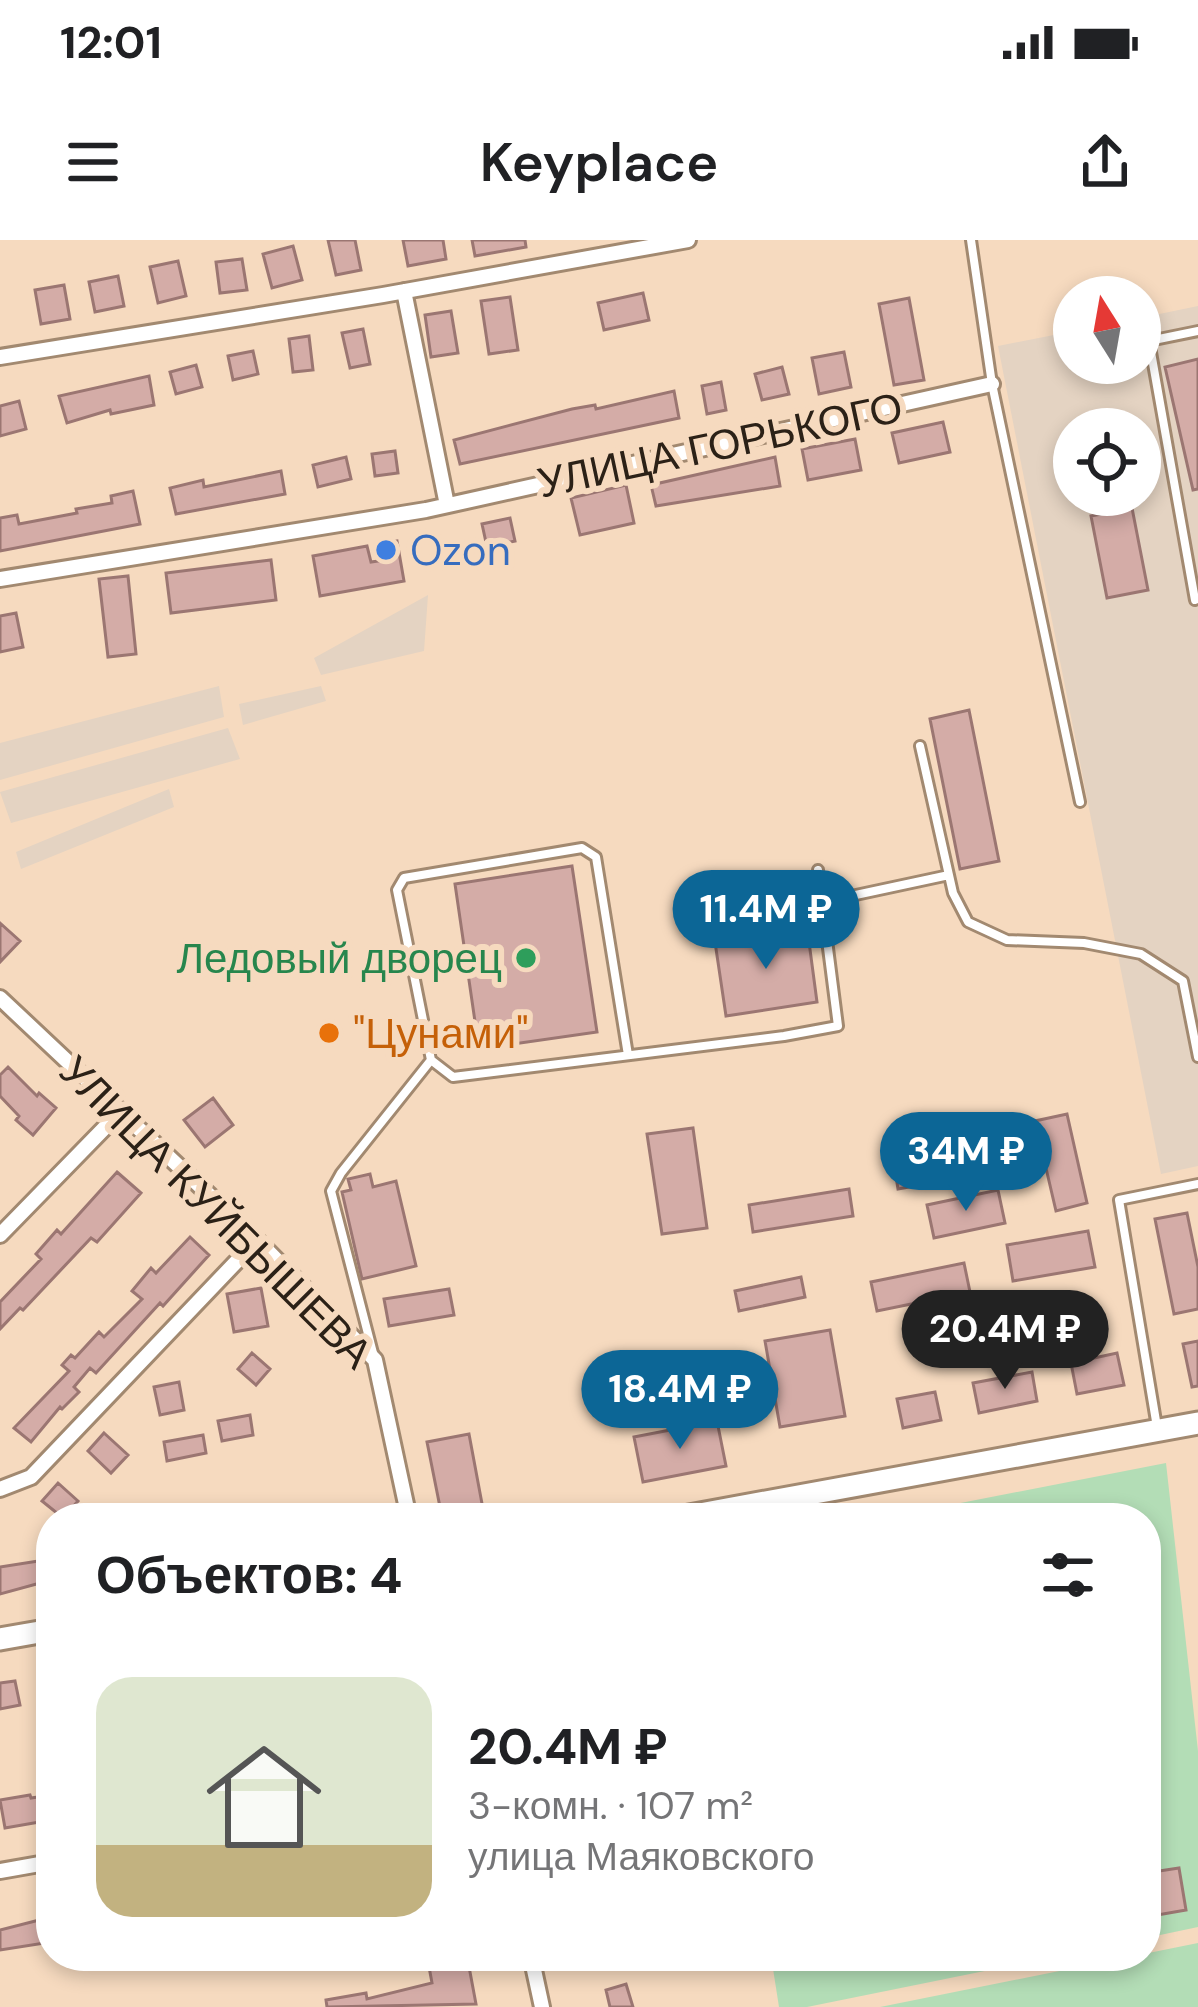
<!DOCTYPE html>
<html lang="ru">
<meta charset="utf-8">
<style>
:root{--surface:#fff;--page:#f2f2f2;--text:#202124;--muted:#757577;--line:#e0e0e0;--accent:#0c6696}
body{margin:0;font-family:"DM Sans",sans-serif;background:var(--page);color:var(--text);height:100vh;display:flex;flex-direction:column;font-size:45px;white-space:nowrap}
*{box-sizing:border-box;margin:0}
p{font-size:39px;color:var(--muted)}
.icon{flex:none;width:66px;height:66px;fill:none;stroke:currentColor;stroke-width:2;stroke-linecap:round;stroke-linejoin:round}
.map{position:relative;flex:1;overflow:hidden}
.sheet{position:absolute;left:36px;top:1263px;width:1125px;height:468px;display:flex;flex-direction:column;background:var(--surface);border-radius:48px;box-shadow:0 6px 18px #0003}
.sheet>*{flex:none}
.needle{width:78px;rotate:349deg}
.controls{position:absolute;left:1053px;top:36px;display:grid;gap:24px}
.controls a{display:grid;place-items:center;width:108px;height:108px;border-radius:50%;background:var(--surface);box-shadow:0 6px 18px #0003;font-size:60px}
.price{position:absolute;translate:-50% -102px;padding:0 27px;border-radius:42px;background:var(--accent);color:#fff;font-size:39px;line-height:78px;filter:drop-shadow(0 3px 6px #0008)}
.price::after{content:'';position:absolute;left:50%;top:72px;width:36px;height:27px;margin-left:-18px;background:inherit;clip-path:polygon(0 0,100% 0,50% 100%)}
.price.active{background:#222;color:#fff}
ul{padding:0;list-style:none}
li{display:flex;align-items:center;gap:36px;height:300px;padding:0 60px}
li+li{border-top:3px solid var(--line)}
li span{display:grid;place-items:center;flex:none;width:336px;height:240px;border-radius:36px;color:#555}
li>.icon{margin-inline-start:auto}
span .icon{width:144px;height:144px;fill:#fffc;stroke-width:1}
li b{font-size:51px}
h2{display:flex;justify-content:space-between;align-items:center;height:144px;padding:0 60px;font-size:51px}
.status{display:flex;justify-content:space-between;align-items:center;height:84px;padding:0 60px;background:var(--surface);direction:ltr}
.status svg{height:33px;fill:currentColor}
header{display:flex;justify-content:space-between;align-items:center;height:156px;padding:0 60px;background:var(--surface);font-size:54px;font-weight:600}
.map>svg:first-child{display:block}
.industrial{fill:#e4d3c2;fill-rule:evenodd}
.green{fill:#b3ddb6}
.building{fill:#d4aca7;stroke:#9b7672;stroke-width:3}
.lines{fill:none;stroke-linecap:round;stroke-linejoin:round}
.lane-casing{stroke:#a28970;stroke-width:14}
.street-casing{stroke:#a28970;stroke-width:20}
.secondary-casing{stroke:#a28970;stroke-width:27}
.lane{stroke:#fff;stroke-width:8}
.street{stroke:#fff;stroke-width:14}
.secondary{stroke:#fff;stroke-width:21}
.shop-dot{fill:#3f7fe0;stroke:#f6dabf;stroke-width:4.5}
.leisure-dot{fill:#2e9e5b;stroke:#f6dabf;stroke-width:4.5}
.food-dot{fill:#e8710a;stroke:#f6dabf;stroke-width:4.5}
.labels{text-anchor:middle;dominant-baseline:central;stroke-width:12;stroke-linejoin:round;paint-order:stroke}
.street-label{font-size:42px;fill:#2b2117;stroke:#f6dabf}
.shop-label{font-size:42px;fill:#366cbe;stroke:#f6dabf;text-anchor:start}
.leisure-label{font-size:42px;fill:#27864d;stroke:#f6dabf;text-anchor:end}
.food-label{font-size:42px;fill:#c56008;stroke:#f6dabf;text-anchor:start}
</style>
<div class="status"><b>12:01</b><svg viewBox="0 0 49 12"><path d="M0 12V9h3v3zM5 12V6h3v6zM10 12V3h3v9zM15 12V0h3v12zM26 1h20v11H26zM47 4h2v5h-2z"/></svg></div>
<header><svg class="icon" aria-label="menu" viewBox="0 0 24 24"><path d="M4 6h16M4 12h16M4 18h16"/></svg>Keyplace<svg class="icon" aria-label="share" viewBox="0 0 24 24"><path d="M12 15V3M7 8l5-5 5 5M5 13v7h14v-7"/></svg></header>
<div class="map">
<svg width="1198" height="1767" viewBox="0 0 1198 1767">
<rect width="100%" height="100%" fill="#f6dabf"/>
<path class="industrial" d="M1198 66V926L1161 934 998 106 1074 91V123H1140V78ZM1074 189H1140V255H1074Z
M428 355 424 411 321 435 314 418Z
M219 446 224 477 0 540V503Z
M321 446 326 461 243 485 239 464Z
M228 488 240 519 11 583 0 552Z
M169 549 174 567 21 629 16 612Z"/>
<path class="green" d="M1166 1223 1198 1511V1687L1146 1698V1278H884Z
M1198 1703V1767H880Z
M771 1716H1058L807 1767H779Z"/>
<path class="building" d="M328 0H355L361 30 336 35Z
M403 0H443L446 19 408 26Z
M472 0H525L526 7 475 16Z
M293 6 302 40 272 48 263 14Z
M242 19 247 50 220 53 216 22Z
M178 21 186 56 158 63 150 27Z
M118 36 124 66 95 72 89 42Z
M64 45 70 79 41 84 35 50Z
M643 53 649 80 604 90 598 63Z
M510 57 518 110 489 114 481 61Z
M909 58 924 140 894 145 879 64Z
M451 71 458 113 431 117 425 75Z
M363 89 370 124 350 128 342 93Z
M309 96 313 130 293 132 289 99Z
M253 111 258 134 233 140 228 116Z
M844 112 851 147 819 154 812 118Z
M1198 119V249L1193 250 1165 127Z
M196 125 202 147 176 154 170 132Z
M782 127 789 154 762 160 755 134Z
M149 136 154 165 111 174 110 170 67 183 59 156Z
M721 142 726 170 707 174 702 146Z
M674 151 679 178 460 224 454 200 572 169 595 165 596 169Z
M19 161 26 189 0 196V166Z
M943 182 950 212 899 223 892 193Z
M855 199 861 230 808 240 802 209Z
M395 211 398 233 375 236 372 214Z
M346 217 351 239 318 247 313 225Z
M775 217 780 246 656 266 651 245Z
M281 231 285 254 176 274 170 248 203 240 204 247Z
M626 245 634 283 580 295 571 258Z
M133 251 140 284 0 311V278L17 275 19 284 77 273 76 269 112 263 111 256Z
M1132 268 1148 350 1107 358 1091 276Z
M510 278 515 301 487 307 482 284Z
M397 301 404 341 320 356 313 316 367 306 371 322 385 320 383 303Z
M271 320 276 360 171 373 166 333Z
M128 336 136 414 108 417 99 339Z
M16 373 23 407 0 412V376Z
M969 470 999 621 960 629 930 479Z
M572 626 597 792 479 809 455 644Z
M0 683 20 701 0 722Z
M807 687 817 762 726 776 715 702Z
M8 827 37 856 39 853 56 868 33 895 16 880 19 876 0 856V835Z
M213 858 233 885 205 907 184 880Z
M1067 874 1087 963 1056 971 1035 881Z
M693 888 707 988 662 994 647 894Z
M921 907 926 944 898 949 892 911Z
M117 932 141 953 97 1002 91 998 23 1070 20 1068 0 1089V1062L41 1019 36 1014 57 990 61 994Z
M370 934 373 947 396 941 416 1026 362 1039 342 952 351 950 348 939Z
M849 949 853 976 753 992 749 965Z
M998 950 1005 983 934 998 927 965Z
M1187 973 1198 1027V1069L1174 1074 1155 979Z
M1088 991 1095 1027 1013 1041 1007 1005Z
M190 997 209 1015 163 1066 160 1063 96 1133 90 1128 74 1147 79 1152 62 1169 60 1167 31 1202 14 1188 69 1131 62 1125 71 1115 75 1118 99 1092 104 1097 142 1059 132 1051 151 1028 156 1033Z
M964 1023 970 1052 877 1071 871 1042Z
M801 1037 805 1057 739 1071 735 1051Z
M261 1048 268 1086 234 1092 227 1054Z
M449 1049 454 1075 389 1086 384 1059Z
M830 1090 845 1176 780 1187 765 1101Z
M1198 1101V1146L1192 1147 1183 1104Z
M252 1113 270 1129 256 1145 238 1129Z
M1117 1113 1124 1145 1077 1154 1071 1123Z
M1032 1132 1037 1161 979 1173 973 1143Z
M179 1142 184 1170 160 1175 154 1147Z
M935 1152 941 1180 903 1188 897 1159Z
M250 1175 253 1195 222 1201 218 1181Z
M717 1181 726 1226 643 1242 634 1197Z
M104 1193 128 1215 111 1233 88 1211Z
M469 1194 483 1269 442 1277 427 1202Z
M203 1195 206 1213 167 1221 164 1202Z
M58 1243 78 1261 63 1278 42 1261Z
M51 1319V1340L0 1354V1327Z
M15 1441 20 1465 0 1469V1443Z
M30 1555 31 1558 51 1555V1580L5 1588 0 1560Z
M1179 1628 1186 1670 1146 1677V1633Z
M51 1677V1702L0 1710V1690Z
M427 1716H467L476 1764 327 1767 326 1760 366 1753 367 1759 432 1743Z
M626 1744 633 1767H610L606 1750Z"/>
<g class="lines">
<g class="lane-casing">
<path id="lane" d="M971 0 992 144 1080 562
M1195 360 1149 101 1198 91
M920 506 953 653 968 682 1007 700 1084 703 1141 714 1183 741 1198 817
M823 662 949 635
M628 815 596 617 582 608 404 638 397 650 431 820 453 837 784 796 838 786 818 630
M373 1113 331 951 341 933 431 820
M1157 1187 1119 960 1198 944"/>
</g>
<g class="street-casing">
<path id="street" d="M404 51 447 265
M0 117 383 55 688 0
M0 339 426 270 992 144
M0 758 257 1000 375 1120 409 1278
M0 995 120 872
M0 1249 31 1237 257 1000
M0 1631 51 1622
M531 1716 542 1767"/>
</g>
<g class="secondary-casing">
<path id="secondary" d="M678 1278 1198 1183
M0 1399 51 1390"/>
</g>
<use href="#lane" class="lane"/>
<use href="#street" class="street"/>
<use href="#secondary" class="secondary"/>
</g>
<circle class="shop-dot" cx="386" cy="310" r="12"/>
<circle class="leisure-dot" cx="526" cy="718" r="12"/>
<circle class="food-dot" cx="329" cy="793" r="12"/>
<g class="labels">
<g class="street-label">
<text transform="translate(720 205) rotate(-12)">УЛИЦА ГОРЬКОГО</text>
<text transform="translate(216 972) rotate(45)">УЛИЦА КУЙБЫШЕВА</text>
</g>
<g class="shop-label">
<text x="410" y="310">Ozon</text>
</g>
<g class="leisure-label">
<text x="502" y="718">Ледовый дворец</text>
</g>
<g class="food-label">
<text x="353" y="793">"Цунами"</text>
</g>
</g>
</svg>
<div class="controls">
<a><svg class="needle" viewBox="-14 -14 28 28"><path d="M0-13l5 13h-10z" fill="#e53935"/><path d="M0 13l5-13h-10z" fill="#757577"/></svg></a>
<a><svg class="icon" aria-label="locate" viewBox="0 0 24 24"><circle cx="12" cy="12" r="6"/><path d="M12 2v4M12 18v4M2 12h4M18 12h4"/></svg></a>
</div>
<b class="price" style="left:766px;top:732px">11.4M ₽</b>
<b class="price" style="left:966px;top:974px">34M ₽</b>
<b class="price active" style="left:1005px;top:1152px">20.4M ₽</b>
<b class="price" style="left:680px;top:1212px">18.4M ₽</b>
<section class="sheet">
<h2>Объектов: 4<svg class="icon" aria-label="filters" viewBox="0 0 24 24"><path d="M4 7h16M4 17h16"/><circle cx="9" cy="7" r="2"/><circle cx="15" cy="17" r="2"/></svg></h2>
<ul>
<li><span style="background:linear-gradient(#dfe7d0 70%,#c2b280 0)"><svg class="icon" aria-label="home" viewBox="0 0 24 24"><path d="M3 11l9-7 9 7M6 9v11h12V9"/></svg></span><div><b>20.4M ₽</b><p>3-комн. · 107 m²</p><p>улица Маяковского</p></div></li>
</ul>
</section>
</div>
